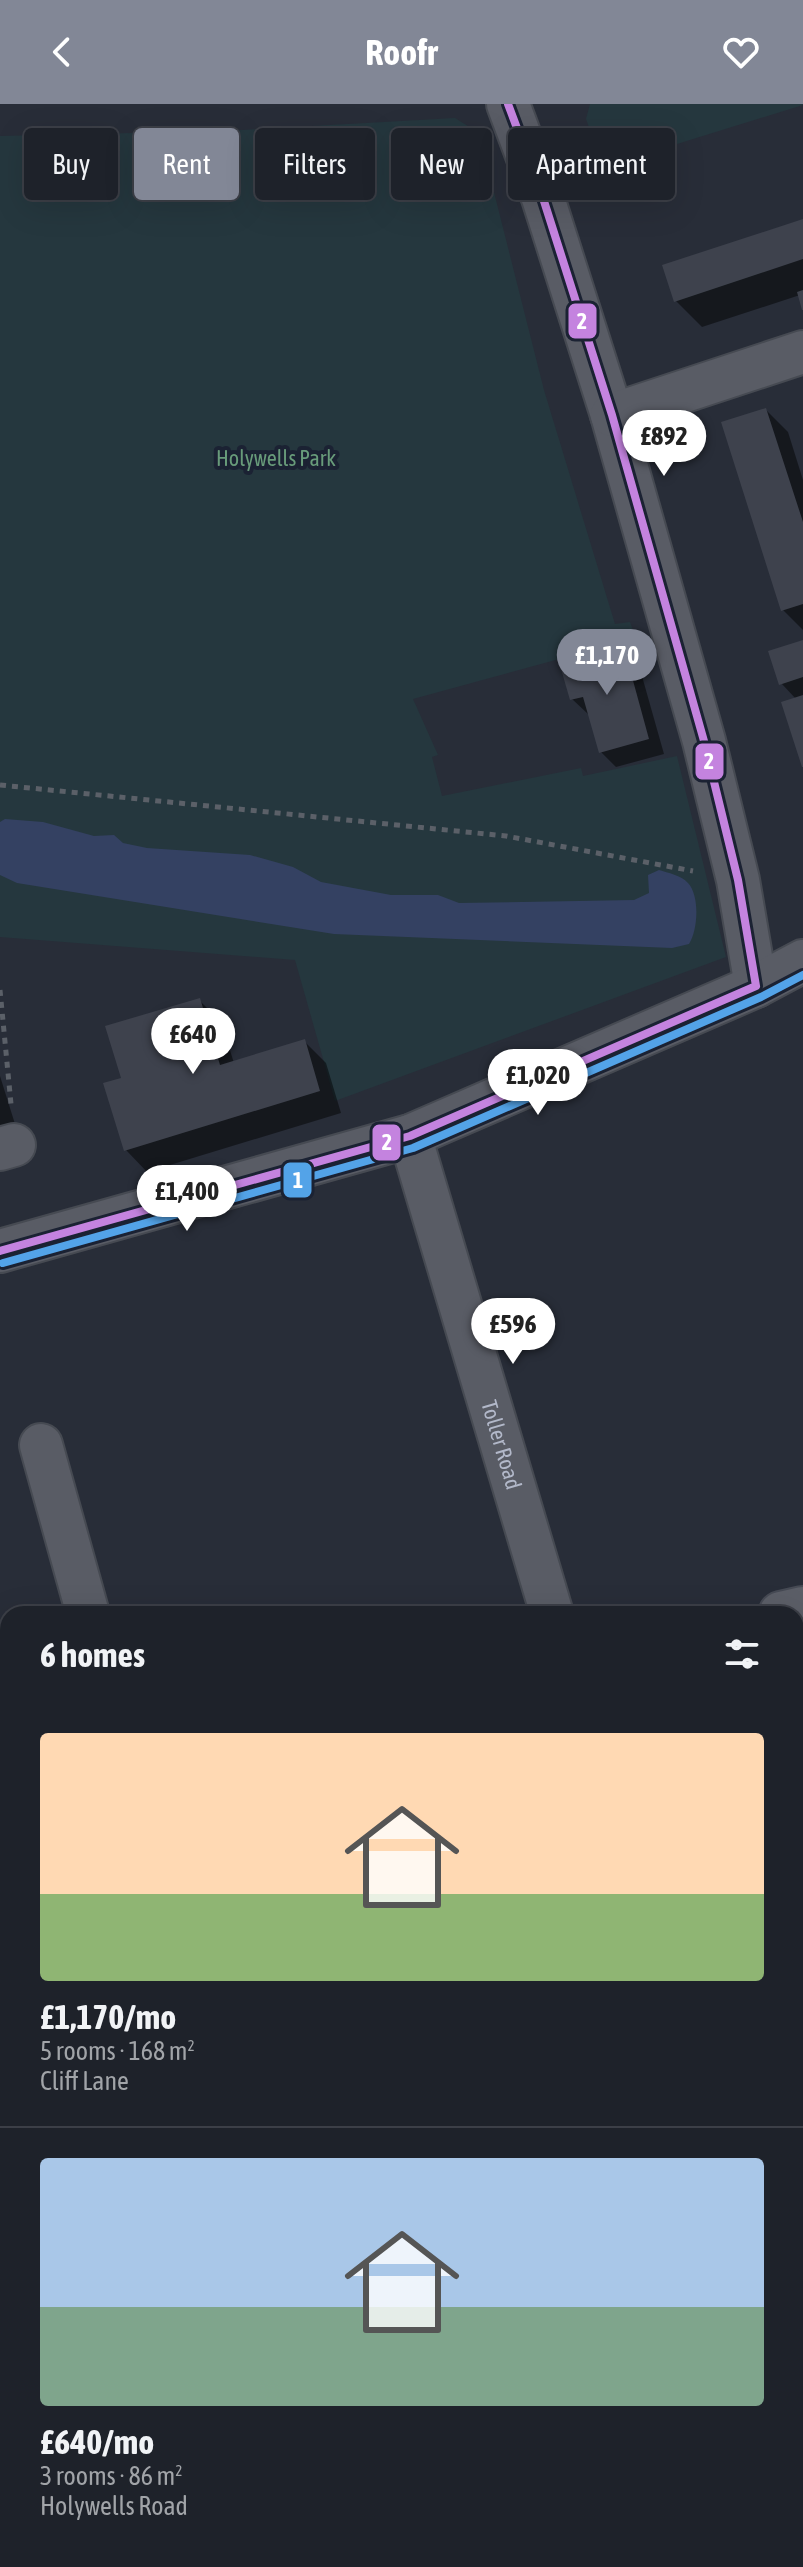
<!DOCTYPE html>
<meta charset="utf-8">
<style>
:root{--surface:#1e222a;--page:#2b2f36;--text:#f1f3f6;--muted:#a1a4a8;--line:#3c3f47;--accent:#828796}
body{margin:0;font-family:"Asap Condensed",sans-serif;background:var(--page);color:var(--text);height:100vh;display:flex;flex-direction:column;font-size:30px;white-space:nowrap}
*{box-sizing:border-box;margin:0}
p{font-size:26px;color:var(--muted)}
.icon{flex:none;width:44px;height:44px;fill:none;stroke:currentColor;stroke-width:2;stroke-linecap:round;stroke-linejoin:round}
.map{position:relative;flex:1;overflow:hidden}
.drawer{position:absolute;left:0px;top:1502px;width:804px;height:962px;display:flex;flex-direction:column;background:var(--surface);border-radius:24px 24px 0 0;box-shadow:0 8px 32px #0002,0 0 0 2px var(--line)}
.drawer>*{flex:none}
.banner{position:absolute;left:24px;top:24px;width:756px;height:72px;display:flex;gap:16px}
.price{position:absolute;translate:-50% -68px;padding:0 18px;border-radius:28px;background:#fff;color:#222;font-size:26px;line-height:52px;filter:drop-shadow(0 2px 4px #0008)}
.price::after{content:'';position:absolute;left:50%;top:48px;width:24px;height:18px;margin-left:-12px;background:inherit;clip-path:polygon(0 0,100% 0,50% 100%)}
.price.current{background:var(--accent);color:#fff}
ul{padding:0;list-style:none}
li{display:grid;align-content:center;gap:16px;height:424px;padding:0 40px}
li+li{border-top:2px solid var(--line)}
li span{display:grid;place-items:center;height:248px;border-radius:8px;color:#555}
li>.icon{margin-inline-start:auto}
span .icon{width:144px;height:144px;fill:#fffc;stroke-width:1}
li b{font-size:34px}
h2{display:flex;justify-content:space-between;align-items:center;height:96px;padding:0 40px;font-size:34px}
.pill{padding:0 28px;border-radius:8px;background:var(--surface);box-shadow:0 8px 32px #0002,0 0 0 2px var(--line);font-size:28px;line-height:72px}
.pill.current{background:var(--accent);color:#fff}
header{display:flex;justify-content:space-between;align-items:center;height:104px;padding:0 40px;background:var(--accent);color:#fff;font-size:36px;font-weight:700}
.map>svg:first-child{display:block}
.green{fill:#25373e}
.water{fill:#344162}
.shadow{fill:#0007}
.building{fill:#3e424d}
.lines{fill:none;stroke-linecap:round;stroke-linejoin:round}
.minor-casing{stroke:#464a52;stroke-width:46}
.major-casing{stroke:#464a54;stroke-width:48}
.path{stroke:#5b6068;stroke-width:5;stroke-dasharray:6 6;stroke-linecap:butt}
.minor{stroke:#595c65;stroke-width:42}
.major{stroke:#5b5e67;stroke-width:44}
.bus-1-casing{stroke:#1b2233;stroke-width:14}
.bus-2-casing{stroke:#1b2233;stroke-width:14}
.bus-1{stroke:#c483df;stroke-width:8}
.bus-2{stroke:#53a3e8;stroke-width:8}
.labels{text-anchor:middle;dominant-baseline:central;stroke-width:8;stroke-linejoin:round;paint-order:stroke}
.park-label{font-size:22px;fill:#689b7a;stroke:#1b2233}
.street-label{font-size:22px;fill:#b2b8c9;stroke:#1b2233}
.line-badge{stroke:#1b2233;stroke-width:3}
.badge-label{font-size:22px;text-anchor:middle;font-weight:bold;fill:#fff}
</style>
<header><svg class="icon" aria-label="back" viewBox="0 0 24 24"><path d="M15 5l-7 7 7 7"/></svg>Roofr<svg class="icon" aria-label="heart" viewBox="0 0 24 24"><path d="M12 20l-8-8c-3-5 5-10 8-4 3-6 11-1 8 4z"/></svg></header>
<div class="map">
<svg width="803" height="2463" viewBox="0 0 803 2463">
<rect width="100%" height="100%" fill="#282d38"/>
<path class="green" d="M590 0H803V1L603 63 586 15Z
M455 14 479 29 544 286 615 520 630 518 636 534 413 595 438 651 432 653 442 692 581 664 583 672 677 652 726 853 335 997 295 856 0 833V32L223 27Z"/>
<path class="water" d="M5 715 43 718 94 732 114 731 123 739 147 744 250 751 293 763 321 778 391 791H438L459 799 634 796 649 789 648 771 659 766C668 769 681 771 688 779 700 792 698 826 689 840L672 844 334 830 17 779 0 771V718Z
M803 2212V2463H746V2456H796V2213Z"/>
<path class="shadow" d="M803 117V202L800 191 702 223 676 197Z
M766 306 788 328 803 376V526L783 506Z
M803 538V658L796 595 781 579Z
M622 542 638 558 664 650 616 663 601 648 590 610H588L572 595Z
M199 896 221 918 234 959 304 937 326 959 341 1009 147 1068 126 1046Z
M0 972 20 1036 0 1043Z
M0 1637 8 1666V1691L0 1693Z
M8 1769V2244L7 2245 0 2239V1771Z
M0 2384 8 2396V2456H20L9 2463H0Z"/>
<path class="building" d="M803 115V155L674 198 662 161Z
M803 186V206H802L797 188Z
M766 304 803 418V500L781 507 721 318Z
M803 536V573L779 581 768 547Z
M623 540 649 635 599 649 583 593 570 596 559 558Z
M803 591V663H802L781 598Z
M200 894 220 961 305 935 320 987 124 1047 103 979 121 974 105 922Z
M8 1767V2050L0 2038V1769Z
M0 2043 8 2055V2209L0 2214Z
M0 2385 8 2398V2452L0 2457Z"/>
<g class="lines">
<g class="minor-casing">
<g id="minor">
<path d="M508 0 543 94 612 311 704 637 738 776 756 882"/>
<path d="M612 311 803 248"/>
<path id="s1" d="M410 1032 552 1510"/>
<path d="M0 1045 14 1041"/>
<path d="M0 1147 410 1032 756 882 803 857"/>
<path d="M41 1341 88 1510"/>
<path d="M796 1735 803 1728"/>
<path d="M646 2456 653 2463"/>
<path d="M39 2463 51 2456"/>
</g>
</g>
<g class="major-casing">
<path id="major" d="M781 1510 803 1505
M0 1724 8 1722"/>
</g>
<path class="path" d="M0 681 506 732 693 767
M0 886 11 1000"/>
<use href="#minor" class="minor"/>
<use href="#major" class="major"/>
<g class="bus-1-casing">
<path id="bus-1" d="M508 0 543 94 612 311 704 637 738 776 756 882
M0 1147 410 1032 756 882"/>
</g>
<g class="bus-2-casing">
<path id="bus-2" d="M3 1159 413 1044 761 893 803 871"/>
</g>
<use href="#bus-1" class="bus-1"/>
<use href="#bus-2" class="bus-2"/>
</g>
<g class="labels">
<g class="park-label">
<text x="276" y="354">Holywells Park</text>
</g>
<g class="street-label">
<text stroke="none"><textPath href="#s1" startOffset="322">Toller Road</textPath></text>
</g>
</g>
<g class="line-badge">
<rect x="567" y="198" width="31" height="38" rx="8" fill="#c483df"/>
<rect x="694" y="638" width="31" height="39" rx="8" fill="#c483df"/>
<rect x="371" y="1019" width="31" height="39" rx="8" fill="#c483df"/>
<rect x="282" y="1057" width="31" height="38" rx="8" fill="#53a3e8"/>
</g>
<g class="badge-label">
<text x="582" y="225">2</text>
<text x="709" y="665">2</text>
<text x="387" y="1046">2</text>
<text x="298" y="1084">1</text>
</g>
</svg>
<b class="price" style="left:664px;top:374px">£892</b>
<b class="price current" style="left:607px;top:593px">£1,170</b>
<b class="price" style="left:193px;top:972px">£640</b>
<b class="price" style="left:538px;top:1013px">£1,020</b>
<b class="price" style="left:187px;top:1129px">£1,400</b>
<b class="price" style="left:513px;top:1262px">£596</b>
<div class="banner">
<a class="pill">Buy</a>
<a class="pill current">Rent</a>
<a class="pill">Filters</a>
<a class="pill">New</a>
<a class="pill">Apartment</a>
</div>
<section class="drawer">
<h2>6 homes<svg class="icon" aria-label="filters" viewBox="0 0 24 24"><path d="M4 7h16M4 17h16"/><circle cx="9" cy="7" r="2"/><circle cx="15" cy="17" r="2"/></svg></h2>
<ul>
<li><span style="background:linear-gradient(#ffd9b3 65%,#8fb573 0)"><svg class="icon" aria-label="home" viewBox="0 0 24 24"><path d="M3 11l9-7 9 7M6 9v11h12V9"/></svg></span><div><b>£1,170/mo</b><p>5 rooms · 168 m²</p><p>Cliff Lane</p></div></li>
<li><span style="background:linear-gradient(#a9c7e8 60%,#7fa58c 0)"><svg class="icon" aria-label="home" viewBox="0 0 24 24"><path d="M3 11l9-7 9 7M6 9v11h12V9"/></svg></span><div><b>£640/mo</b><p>3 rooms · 86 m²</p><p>Holywells Road</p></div></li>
</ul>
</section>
</div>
